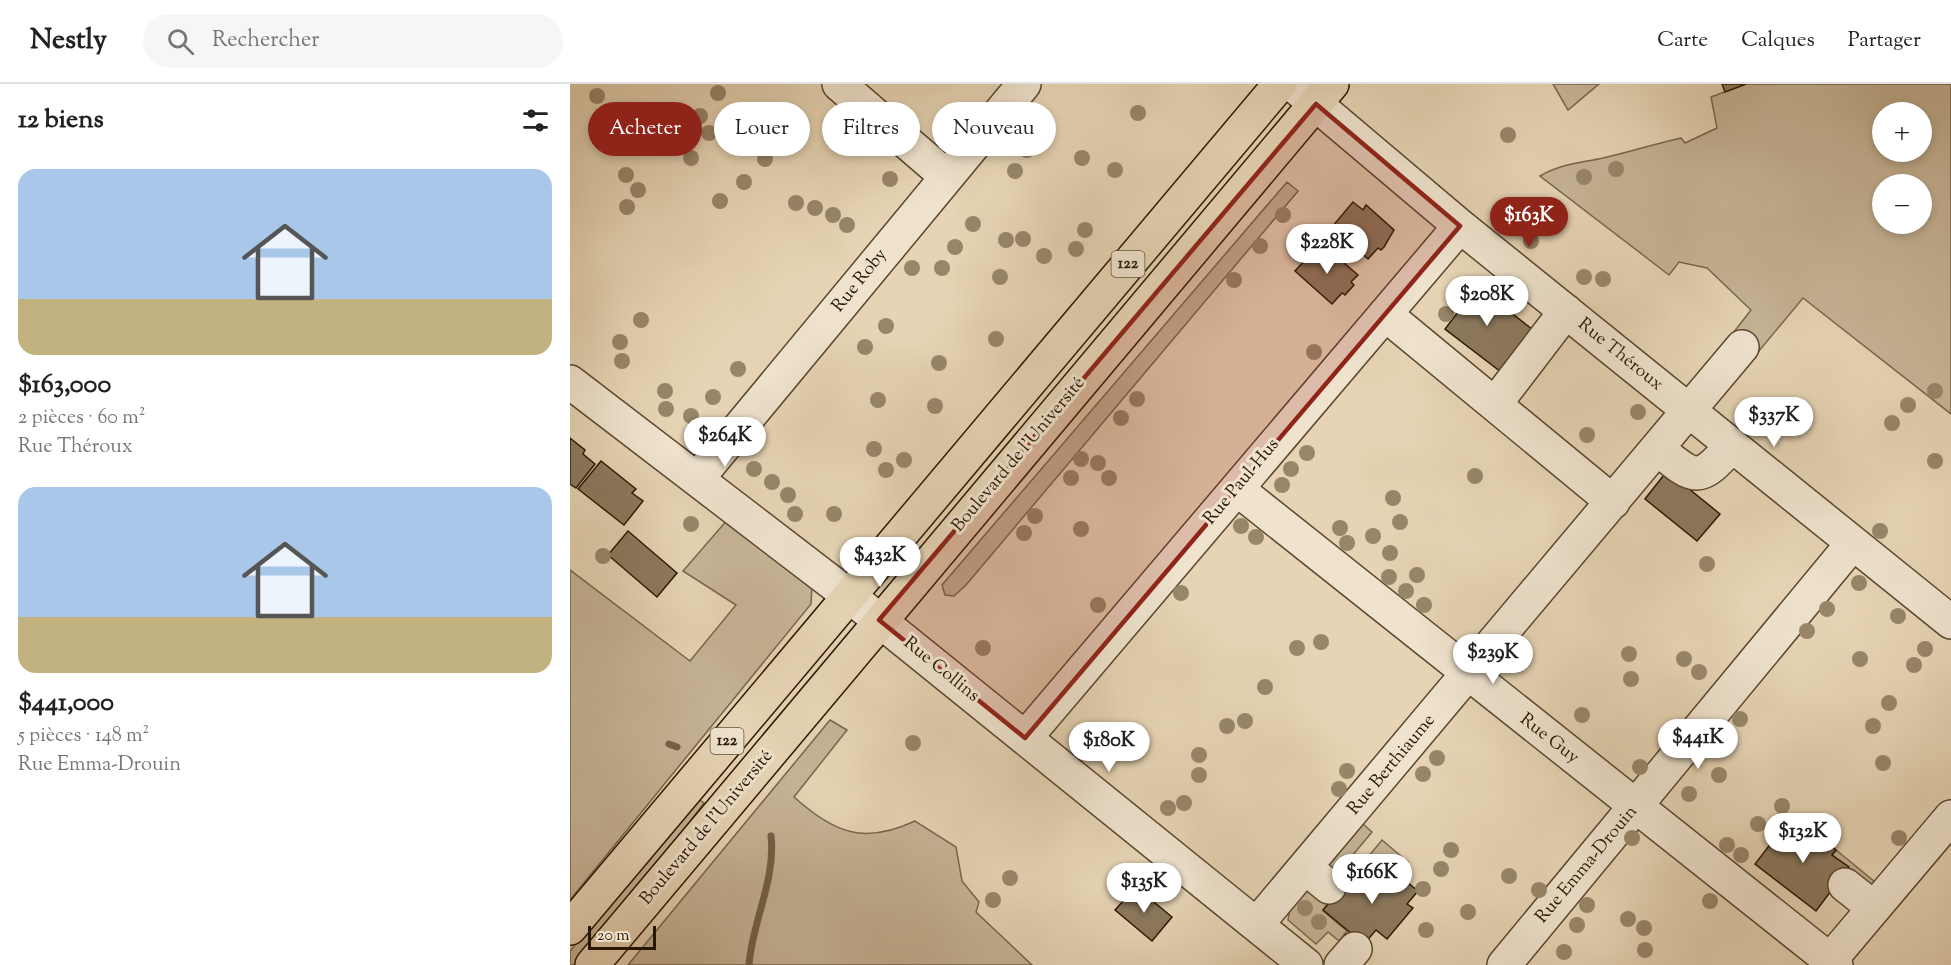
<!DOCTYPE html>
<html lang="fr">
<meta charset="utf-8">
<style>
:root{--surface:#fff;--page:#f6f6f6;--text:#222;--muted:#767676;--line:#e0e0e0;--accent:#8f2418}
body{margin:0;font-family:"Sorts Mill Goudy",serif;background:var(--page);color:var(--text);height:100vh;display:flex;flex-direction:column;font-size:22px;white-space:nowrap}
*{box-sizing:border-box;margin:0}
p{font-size:20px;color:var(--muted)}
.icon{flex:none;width:33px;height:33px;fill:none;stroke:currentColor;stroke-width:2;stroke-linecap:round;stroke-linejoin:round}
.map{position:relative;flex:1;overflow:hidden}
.details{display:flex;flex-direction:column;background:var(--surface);width:570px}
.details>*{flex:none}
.banner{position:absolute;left:18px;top:18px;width:570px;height:54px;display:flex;gap:12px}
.buttons{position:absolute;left:1302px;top:18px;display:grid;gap:12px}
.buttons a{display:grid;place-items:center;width:60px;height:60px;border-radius:50%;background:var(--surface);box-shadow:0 3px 9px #0003;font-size:30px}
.scale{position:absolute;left:18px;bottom:15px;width:68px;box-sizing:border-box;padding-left:6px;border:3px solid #2a1701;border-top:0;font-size:16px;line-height:21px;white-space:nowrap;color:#2a1701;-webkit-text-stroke:4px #efe3ce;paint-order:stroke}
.price{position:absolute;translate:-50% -51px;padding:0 14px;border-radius:21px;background:#fff;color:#222;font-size:20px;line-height:39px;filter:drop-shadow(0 2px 3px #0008)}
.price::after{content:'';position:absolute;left:50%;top:36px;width:18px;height:14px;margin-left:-9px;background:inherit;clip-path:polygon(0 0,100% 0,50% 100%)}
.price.selected{background:var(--accent);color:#fff}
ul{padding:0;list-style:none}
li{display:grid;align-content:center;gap:12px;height:318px;padding:0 18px}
li span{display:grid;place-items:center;height:186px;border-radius:18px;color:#555}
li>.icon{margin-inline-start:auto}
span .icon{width:108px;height:108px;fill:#fffc;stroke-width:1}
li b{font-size:26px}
h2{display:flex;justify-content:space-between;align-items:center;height:72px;padding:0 18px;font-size:26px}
.chip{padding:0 21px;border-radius:27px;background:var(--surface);box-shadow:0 3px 9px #0003;font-size:21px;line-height:54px}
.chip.selected{background:var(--accent);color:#fff}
header{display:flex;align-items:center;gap:36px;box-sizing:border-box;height:84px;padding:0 30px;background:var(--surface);border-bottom:2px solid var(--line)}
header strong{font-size:28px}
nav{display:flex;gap:33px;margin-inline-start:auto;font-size:21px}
.search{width:420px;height:54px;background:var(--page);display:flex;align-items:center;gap:15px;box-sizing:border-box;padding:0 21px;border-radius:33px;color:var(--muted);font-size:22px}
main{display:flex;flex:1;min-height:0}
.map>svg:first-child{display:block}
.green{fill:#c6b496;stroke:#78664c;stroke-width:1.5;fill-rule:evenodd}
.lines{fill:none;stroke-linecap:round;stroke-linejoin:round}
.stream{stroke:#746248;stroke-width:7}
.building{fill:#8c795e;stroke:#2a1701;stroke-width:1.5}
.minor-casing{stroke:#59462e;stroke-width:36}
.major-casing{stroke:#2a1701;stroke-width:36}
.minor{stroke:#efe3ce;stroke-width:33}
.major{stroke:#e6d4b4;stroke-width:33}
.tree{fill:#98866a}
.marked{fill:#8f2418;fill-opacity:0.2;stroke:#8f2418;stroke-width:4.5;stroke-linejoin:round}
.labels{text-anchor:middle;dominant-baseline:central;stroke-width:6;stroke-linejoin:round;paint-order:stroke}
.shield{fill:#efe3ce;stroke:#65543e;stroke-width:1.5}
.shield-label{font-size:16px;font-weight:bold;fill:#2a1701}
.street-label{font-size:18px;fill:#2a1701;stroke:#efe3ce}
</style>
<header>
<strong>Nestly</strong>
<div class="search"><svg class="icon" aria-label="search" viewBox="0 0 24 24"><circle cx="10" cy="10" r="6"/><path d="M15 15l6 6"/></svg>Rechercher</div>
<nav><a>Carte</a><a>Calques</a><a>Partager</a></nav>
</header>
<main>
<section class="details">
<h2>12 biens<svg class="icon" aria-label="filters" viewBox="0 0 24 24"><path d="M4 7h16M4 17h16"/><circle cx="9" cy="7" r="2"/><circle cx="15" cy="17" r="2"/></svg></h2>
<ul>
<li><span style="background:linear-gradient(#a9c7e8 70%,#c2b280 0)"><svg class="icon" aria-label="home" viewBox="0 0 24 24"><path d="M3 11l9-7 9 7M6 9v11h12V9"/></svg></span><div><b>$163,000</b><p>2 pièces · 60 m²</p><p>Rue Théroux</p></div></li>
<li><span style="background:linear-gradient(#a9c7e8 70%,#c2b280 0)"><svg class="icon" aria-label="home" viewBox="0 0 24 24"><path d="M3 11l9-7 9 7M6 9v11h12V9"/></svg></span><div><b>$441,000</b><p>5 pièces · 148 m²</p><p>Rue Emma-Drouin</p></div></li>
</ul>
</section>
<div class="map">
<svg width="1381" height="881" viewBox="0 0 1381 881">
<rect width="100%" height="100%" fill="#e6d4b4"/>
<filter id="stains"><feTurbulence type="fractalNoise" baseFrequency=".00333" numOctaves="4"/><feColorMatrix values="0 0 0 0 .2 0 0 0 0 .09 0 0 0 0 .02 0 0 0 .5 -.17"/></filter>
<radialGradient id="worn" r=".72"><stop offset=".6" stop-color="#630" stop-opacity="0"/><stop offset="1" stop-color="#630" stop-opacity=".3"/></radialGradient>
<path class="green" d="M983 0H1029L998 26Z
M1176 0H1381V330L1233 214 1184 273 1160 253 1181 226 1137 184 1109 178 1099 191 970 92C990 80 1010 79 1033 74 1059 68 1085 60 1111 54L1115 59 1147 44 1141 13ZM1312 28H1352V68H1312ZM1312 100H1352V140H1312Z
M717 98 728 107 396 501 384 512 375 511 372 501Z
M158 435 242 502 241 520 0 816V486L120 577 166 521 113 487Z
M260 636 277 646 224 713C264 749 294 761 345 737L386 763 392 797 409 818 406 828 462 881H58Z
M127 714 134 719 80 791 4 881H0V867Z
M793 740 802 748 767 790 758 781Z
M812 756 838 778 828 791 798 773Z
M1266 766 1305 798 1302 803 1262 771Z
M739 803 758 821 753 827 777 847 769 857 758 848 746 860 718 836 720 825Z"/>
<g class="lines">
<path class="stream" d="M99 660 107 663
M179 881C182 838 206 796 201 752"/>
</g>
<path class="building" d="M1152 0H1176L1155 8Z
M783 118 793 126 796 121 824 146 814 163 811 166 808 164 798 175 762 143Z
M747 163 756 170 760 167 788 191 781 198 784 201 775 211 772 209 762 220 725 187Z
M901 197 963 246 931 288 875 245 888 228 881 223Z
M0 354 15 366 13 370 25 380 6 404 0 400Z
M31 377 66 405 62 409 73 417 54 441 8 405Z
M1097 387 1150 430 1127 457 1075 415Z
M58 447 107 489 87 513 38 471Z
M1222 732 1266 766 1262 771 1279 783 1246 827 1185 780Z
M815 780 848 807 837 820 843 824 817 855 806 846 794 860 753 826 783 791 797 802Z
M566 803 602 833 582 857 545 826Z"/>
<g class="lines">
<g class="minor-casing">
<path id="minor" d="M269 0 376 92
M722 0 890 142 1381 538
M815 230 1043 418
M0 298 278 511 736 881
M925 320 996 227
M1088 365C1124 395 1129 400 1161 362
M127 395 454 0
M667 405 1266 881
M455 654 890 142
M735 783 759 803
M1275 801 1304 824
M687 840 1172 263
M771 881 785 865
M934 881 1283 459
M1256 881 1381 733"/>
</g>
<g class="major-casing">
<path id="major" d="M0 844 710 0
M22 881 762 0"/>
</g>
<use href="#minor" class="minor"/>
<use href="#major" class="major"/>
</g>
<g class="tree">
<circle cx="148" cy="9" r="8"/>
<circle cx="27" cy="12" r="8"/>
<circle cx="568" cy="29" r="8"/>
<circle cx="130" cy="32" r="8"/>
<circle cx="41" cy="36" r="8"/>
<circle cx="139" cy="49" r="8"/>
<circle cx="938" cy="51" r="8"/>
<circle cx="106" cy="55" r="8"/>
<circle cx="457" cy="66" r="8"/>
<circle cx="121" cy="74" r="8"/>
<circle cx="512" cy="74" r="8"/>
<circle cx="195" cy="75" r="8"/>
<circle cx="1046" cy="85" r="8"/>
<circle cx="545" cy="86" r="8"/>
<circle cx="445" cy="87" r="8"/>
<circle cx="56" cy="91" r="8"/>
<circle cx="1014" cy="93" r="8"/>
<circle cx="320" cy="95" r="8"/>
<circle cx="174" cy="98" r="8"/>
<circle cx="68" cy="106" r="8"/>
<circle cx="150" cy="117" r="8"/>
<circle cx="226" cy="119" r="8"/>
<circle cx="57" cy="123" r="8"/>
<circle cx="245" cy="124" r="8"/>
<circle cx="263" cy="131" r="8"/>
<circle cx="713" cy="131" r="8"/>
<circle cx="403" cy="140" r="8"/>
<circle cx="277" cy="141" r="8"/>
<circle cx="515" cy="146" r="8"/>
<circle cx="453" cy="155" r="8"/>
<circle cx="436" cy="156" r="8"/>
<circle cx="961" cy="157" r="8"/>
<circle cx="690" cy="162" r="8"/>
<circle cx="385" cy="163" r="8"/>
<circle cx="506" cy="165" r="8"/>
<circle cx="474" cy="172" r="8"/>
<circle cx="342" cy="184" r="8"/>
<circle cx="372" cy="184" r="8"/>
<circle cx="430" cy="193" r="8"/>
<circle cx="1014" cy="193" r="8"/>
<circle cx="1033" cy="195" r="8"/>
<circle cx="664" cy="196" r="8"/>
<circle cx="876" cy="230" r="8"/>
<circle cx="71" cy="236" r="8"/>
<circle cx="316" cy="242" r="8"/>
<circle cx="426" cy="255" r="8"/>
<circle cx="50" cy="258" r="8"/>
<circle cx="295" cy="263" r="8"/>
<circle cx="744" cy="268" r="8"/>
<circle cx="52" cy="277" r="8"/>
<circle cx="369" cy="279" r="8"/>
<circle cx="168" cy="285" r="8"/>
<circle cx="95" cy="307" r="8"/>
<circle cx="1365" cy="307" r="8"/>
<circle cx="143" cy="313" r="8"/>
<circle cx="567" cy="315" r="8"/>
<circle cx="308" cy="316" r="8"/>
<circle cx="1338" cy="321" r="8"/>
<circle cx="365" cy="322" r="8"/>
<circle cx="96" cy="325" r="8"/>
<circle cx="1068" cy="328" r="8"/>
<circle cx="121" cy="332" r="8"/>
<circle cx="551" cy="334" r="8"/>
<circle cx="1322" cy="339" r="8"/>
<circle cx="1017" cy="351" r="8"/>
<circle cx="304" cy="365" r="8"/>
<circle cx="737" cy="369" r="8"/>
<circle cx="511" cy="375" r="8"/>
<circle cx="334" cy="376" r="8"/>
<circle cx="1365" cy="377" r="8"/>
<circle cx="528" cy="379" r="8"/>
<circle cx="184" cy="385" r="8"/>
<circle cx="721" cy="385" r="8"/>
<circle cx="316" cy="386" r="8"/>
<circle cx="905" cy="392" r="8"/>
<circle cx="501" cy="394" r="8"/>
<circle cx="539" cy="394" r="8"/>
<circle cx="202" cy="398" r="8"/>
<circle cx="712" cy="401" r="8"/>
<circle cx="218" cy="411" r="8"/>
<circle cx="823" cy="414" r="8"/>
<circle cx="225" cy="430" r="8"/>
<circle cx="264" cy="430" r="8"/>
<circle cx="465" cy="432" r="8"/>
<circle cx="830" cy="438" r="8"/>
<circle cx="121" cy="440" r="8"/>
<circle cx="671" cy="442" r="8"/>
<circle cx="770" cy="444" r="8"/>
<circle cx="511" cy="445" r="8"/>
<circle cx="1310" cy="447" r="8"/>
<circle cx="454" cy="449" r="8"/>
<circle cx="803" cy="452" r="8"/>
<circle cx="686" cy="453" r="8"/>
<circle cx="777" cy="459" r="8"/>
<circle cx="820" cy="469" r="8"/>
<circle cx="33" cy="472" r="8"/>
<circle cx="1137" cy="480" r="8"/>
<circle cx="847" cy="491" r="8"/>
<circle cx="819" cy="493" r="8"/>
<circle cx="1289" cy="499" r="8"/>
<circle cx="836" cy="507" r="8"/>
<circle cx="611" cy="509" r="8"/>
<circle cx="528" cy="521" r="8"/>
<circle cx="854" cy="521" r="8"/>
<circle cx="1257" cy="525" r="8"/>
<circle cx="1328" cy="532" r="8"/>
<circle cx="1237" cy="547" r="8"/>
<circle cx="751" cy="558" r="8"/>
<circle cx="413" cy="564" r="8"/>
<circle cx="727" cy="564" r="8"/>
<circle cx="1355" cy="565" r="8"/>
<circle cx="1059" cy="570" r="8"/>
<circle cx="1114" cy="575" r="8"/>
<circle cx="1290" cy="575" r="8"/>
<circle cx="1344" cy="581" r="8"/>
<circle cx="1129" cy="588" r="8"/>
<circle cx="1061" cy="595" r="8"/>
<circle cx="695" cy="603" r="8"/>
<circle cx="1319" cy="619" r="8"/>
<circle cx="1012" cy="631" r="8"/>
<circle cx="1170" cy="635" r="8"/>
<circle cx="675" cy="637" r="8"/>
<circle cx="657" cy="642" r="8"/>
<circle cx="1303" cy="642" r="8"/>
<circle cx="343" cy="659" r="8"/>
<circle cx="629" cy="671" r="8"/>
<circle cx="867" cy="674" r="8"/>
<circle cx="1313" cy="679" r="8"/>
<circle cx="1070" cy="683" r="8"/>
<circle cx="777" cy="687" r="8"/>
<circle cx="853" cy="690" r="8"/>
<circle cx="629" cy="691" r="8"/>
<circle cx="1149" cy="691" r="8"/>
<circle cx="769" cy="705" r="8"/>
<circle cx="1119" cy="710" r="8"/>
<circle cx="614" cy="719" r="8"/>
<circle cx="1212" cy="722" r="8"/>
<circle cx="598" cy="724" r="8"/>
<circle cx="1188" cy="740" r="8"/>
<circle cx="1062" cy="754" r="8"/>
<circle cx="1329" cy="754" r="8"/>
<circle cx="1157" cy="761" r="8"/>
<circle cx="881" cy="766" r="8"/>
<circle cx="1171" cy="771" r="8"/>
<circle cx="871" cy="785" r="8"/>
<circle cx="778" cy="786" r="8"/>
<circle cx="939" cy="792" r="8"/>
<circle cx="440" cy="794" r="8"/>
<circle cx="853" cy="805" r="8"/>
<circle cx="969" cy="806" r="8"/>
<circle cx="423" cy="816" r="8"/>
<circle cx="1140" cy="817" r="8"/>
<circle cx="1017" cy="821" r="8"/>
<circle cx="735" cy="824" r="8"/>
<circle cx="898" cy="828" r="8"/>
<circle cx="1058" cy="835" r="8"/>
<circle cx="749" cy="838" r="8"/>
<circle cx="1007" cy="841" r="8"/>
<circle cx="1074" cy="844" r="8"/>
<circle cx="856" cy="846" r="8"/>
<circle cx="1075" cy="866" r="8"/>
<circle cx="994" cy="868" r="8"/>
</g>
<path class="marked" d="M746 20 890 142 455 654 309 536Z"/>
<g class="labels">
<g class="shield">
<rect x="541.5" y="167" width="33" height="26" rx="4.5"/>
<rect x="140.5" y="644" width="33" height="26" rx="4.5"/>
</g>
<g class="shield-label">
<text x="558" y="180">122</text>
<text x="157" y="657">122</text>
</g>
<g class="street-label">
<text transform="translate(290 197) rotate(-51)">Rue Roby</text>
<text transform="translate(1050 271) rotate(39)">Rue Théroux</text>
<text transform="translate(449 371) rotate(-50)">Boulevard de l'Université</text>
<text transform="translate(672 398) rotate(-50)">Rue Paul-Hus</text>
<text transform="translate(371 586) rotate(39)">Rue Collins</text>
<text transform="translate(979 655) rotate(38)">Rue Guy</text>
<text transform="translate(822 681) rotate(-50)">Rue Berthiaume</text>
<text transform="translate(137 744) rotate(-50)">Boulevard de l'Université</text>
<text transform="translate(1017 781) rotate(-50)">Rue Emma-Drouin</text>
</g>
</g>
<rect width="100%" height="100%" filter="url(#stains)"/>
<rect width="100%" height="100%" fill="url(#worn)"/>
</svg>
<div class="buttons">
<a>+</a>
<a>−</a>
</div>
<div class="scale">20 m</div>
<b class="price selected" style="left:959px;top:164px">$163K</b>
<b class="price" style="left:757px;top:191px">$228K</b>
<b class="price" style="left:917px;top:243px">$208K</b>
<b class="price" style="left:1204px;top:364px">$337K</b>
<b class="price" style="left:155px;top:384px">$264K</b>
<b class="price" style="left:310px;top:504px">$432K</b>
<b class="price" style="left:923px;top:601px">$239K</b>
<b class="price" style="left:1128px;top:686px">$441K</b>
<b class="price" style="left:539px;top:689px">$180K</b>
<b class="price" style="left:1233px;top:780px">$132K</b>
<b class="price" style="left:802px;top:821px">$166K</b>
<b class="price" style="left:574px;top:830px">$135K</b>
<div class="banner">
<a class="chip selected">Acheter</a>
<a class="chip">Louer</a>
<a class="chip">Filtres</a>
<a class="chip">Nouveau</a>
</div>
</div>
</main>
